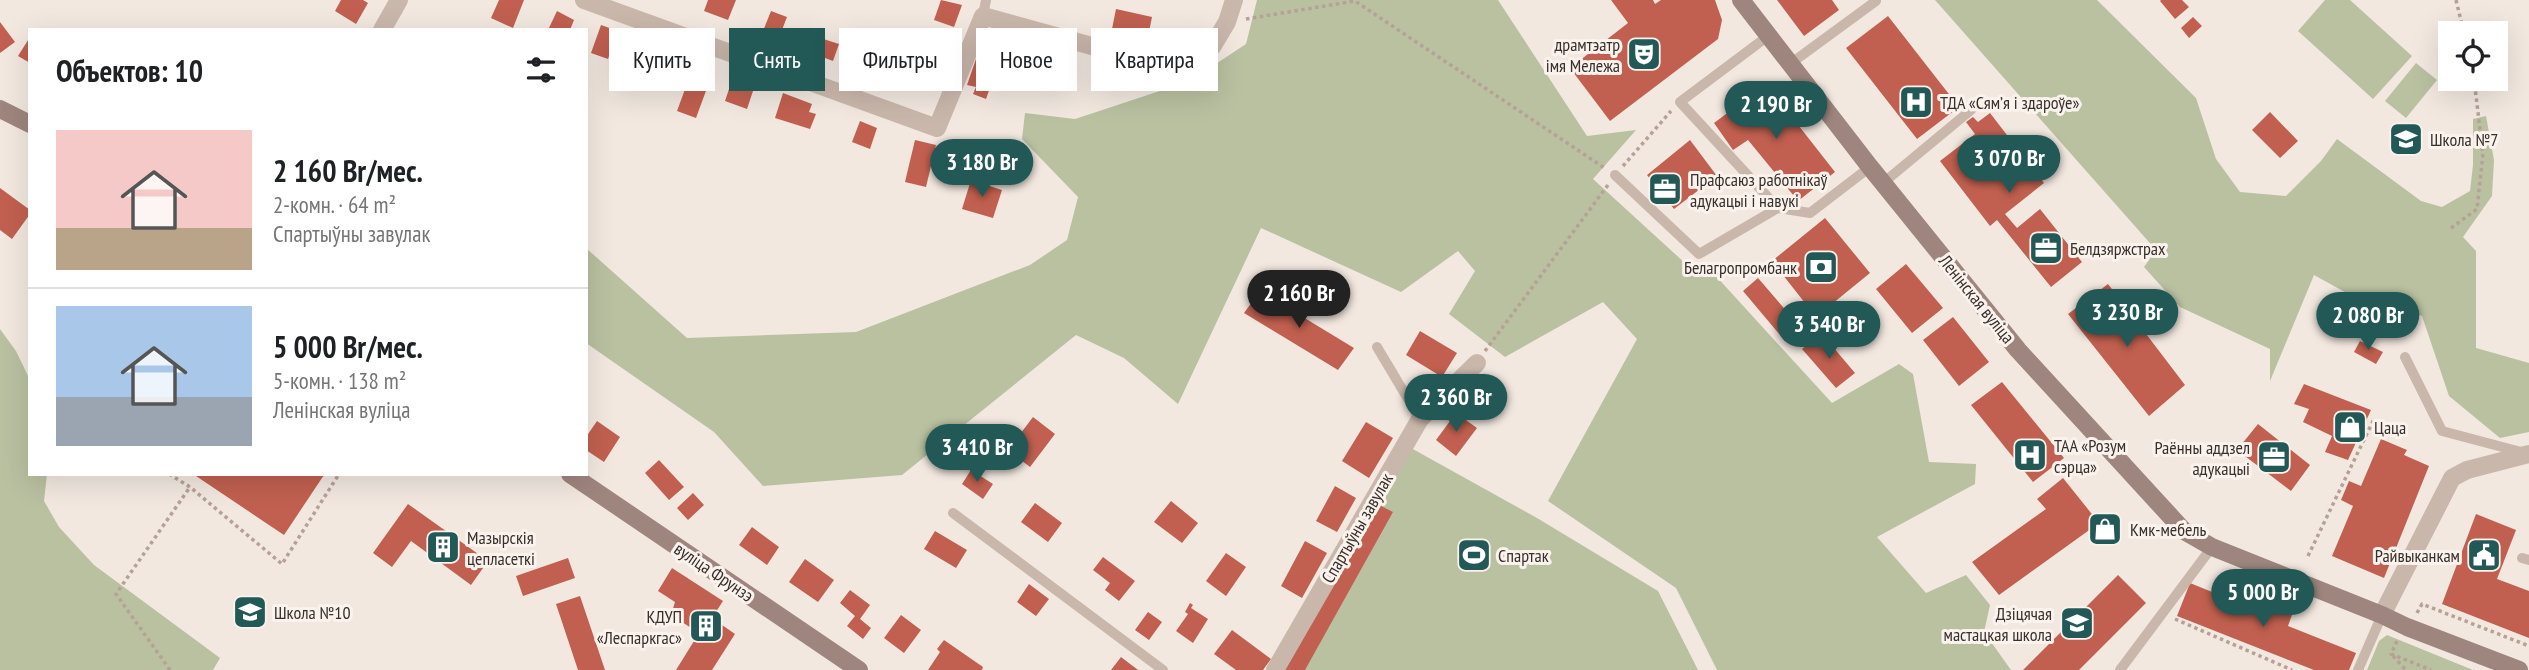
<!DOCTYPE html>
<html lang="ru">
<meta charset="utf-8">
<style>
:root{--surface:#fff;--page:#f6f6f6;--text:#202124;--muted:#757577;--line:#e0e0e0;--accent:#225957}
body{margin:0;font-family:"PT Sans Narrow",sans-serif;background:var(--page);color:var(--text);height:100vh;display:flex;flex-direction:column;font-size:26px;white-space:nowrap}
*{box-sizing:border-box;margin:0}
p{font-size:23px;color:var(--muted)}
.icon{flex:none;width:38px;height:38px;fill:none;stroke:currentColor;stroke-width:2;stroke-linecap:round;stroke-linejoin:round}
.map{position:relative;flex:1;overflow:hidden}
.side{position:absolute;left:28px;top:28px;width:560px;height:448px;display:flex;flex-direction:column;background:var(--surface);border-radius:0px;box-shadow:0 7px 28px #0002}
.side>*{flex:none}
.hud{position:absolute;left:609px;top:28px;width:665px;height:63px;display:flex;gap:14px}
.fabs{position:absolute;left:2438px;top:21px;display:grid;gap:14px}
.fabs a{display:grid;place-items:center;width:70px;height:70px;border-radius:0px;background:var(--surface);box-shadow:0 7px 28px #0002;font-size:35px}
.price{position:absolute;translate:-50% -60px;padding:0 16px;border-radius:24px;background:var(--accent);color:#fff;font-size:23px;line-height:46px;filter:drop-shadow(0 2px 4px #0008)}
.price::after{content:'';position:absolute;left:50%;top:42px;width:21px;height:16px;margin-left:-10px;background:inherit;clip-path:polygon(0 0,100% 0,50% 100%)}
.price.current{background:#222;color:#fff}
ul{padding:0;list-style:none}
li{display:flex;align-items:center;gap:21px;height:175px;padding:0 28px}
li+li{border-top:2px solid var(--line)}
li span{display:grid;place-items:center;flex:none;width:196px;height:140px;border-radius:0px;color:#555}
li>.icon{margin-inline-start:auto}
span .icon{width:84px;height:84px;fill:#fffc;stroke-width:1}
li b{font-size:30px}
h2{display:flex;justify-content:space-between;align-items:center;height:84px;padding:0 28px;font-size:30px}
.pill{padding:0 24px;border-radius:0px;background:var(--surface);box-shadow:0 7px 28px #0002;font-size:24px;line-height:63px}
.pill.current{background:var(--accent);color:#fff}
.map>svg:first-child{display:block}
.green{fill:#b9c1a1}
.building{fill:#c16050}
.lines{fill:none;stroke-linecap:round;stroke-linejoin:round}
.path{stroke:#b6a197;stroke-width:3.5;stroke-dasharray:3.5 3.5;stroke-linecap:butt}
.lane{stroke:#cab7ac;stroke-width:10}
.street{stroke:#cab7ac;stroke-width:18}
.secondary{stroke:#9e867e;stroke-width:18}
.labels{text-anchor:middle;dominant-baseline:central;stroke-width:6;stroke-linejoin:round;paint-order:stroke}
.poi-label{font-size:18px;fill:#392e2b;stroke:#faf3ed;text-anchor:start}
.street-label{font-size:18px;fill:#392e2b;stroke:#faf3ed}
</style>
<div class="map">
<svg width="2529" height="670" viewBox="0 0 2529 670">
<rect width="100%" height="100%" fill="#f2e8e0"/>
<path class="green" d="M1257 0H1498L1587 136 1636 130 1593 179 1686 264 1704 263 1832 403 1899 364 1913 374 1929 462 1976 464 1975 484 1877 537 1926 593 1966 575 1990 605 1984 632 2011 670H1717L1676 588 1548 501 1637 339 1603 302 1505 357 1449 314 1475 271 1458 251 1401 292 1261 228 1178 404 1124 358 1076 335 902 475 763 486 714 432 586 343V248L687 338 856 332 1030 265 1067 240 1078 197 1022 139 1025 113 1075 119 1190 81 1246 44Z
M1935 0H2097L2196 98 2216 159 2240 192 2286 196 2321 161 2337 139 2421 201 2442 207 2470 191 2473 165V119L2486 116 2494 160 2492 196 2463 237 2476 251V348L2529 363V432L2500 438 2449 396 2422 316 2417 314 2410 328 2314 275 2270 381V349L2180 307 2144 267 2156 250Z
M2325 0H2350L2412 56 2373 99 2298 31Z
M2416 63 2437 80 2406 118 2385 101Z
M0 329 16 351 30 380V474H47L44 501 59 527 94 565 220 658 213 670H0Z
M1411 448 1537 518 1658 591 1698 670H1285Z
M2387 635 2473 670H2367L2379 641Z"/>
<path class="building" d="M341 0H363L368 3 356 24 335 11Z
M499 0H524L513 28 491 18Z
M708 0H736L728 20 704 11Z
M941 0 962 5 954 27 934 20Z
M1611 0H1653L1655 4 1661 0H1715L1722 20 1718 39 1610 121 1570 68 1628 23Z
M1777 0H1832L1839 10 1804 36Z
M2161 0H2182L2189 7 2175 19 2160 1Z
M1116 9 1152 17 1147 42 1111 34Z
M557 11 574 20 570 30H548Z
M771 11 787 17 777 43 761 36Z
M1888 16 1959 107 1917 139 1846 48Z
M2193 17 2202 26 2189 38 2181 28Z
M0 22 15 42 0 53Z
M601 25 618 31 608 59 591 53Z
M986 30 1008 37 986 99 973 94 976 87 967 85Z
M814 36 839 44 833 61 809 52Z
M873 36 889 42 876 75 860 69Z
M30 37V63L18 56Z
M648 40 667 49 657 70 639 61Z
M921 43 942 50 928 91 907 84Z
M695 62 714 69 696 118 677 111Z
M735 71 757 79 747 109 725 101Z
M1766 84 1835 172 1798 201 1748 140 1733 150 1714 123Z
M783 93 812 104 809 112 816 114 810 129 775 118Z
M2270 112 2298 141 2280 158 2252 130Z
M1990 113 2044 183 2005 214 2017 228 2040 209 2082 262 2051 287 1997 220 1990 226 1940 161 1975 134 1966 122 1973 117 1978 122Z
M860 121 877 128 870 149 852 142Z
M915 140 936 145 926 187 905 182Z
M1690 140 1717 176 1674 209 1647 175Z
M971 180 1002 190 993 218 962 209Z
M0 188 30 210V214L12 239 0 230Z
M1825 218 1870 273 1816 317 1772 261Z
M1906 264 1943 308 1912 333 1876 289Z
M1758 278 1801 328 1785 341 1743 291Z
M2108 284 2185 385 2149 416 2068 314Z
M1260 291 1354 348 1338 370 1244 313Z
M1953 317 1989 362 1959 386 1923 340Z
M1420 331 1457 353 1442 377 1406 355Z
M1822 334 1855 373 1836 388 1802 349Z
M2360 341 2383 352 2376 364 2354 352Z
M2002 382 2064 458 2033 482 1971 405Z
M2304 384 2371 410 2348 460 2325 452 2332 436 2303 422 2309 409 2294 404Z
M1456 413 1477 428 1456 456 1436 440Z
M1033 417 1055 434 1030 467 1008 450Z
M597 421 620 437 604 462 586 450V437Z
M1366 422 1393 438 1369 478 1342 461Z
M2258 424 2310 465 2291 491 2237 450Z
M2381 439 2407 450 2404 455 2429 466 2384 578 2332 556 2353 506 2341 500 2349 481 2361 486Z
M659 460 684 487 669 500 645 473Z
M971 470 993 484 983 499 962 484Z
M193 474H322L324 475 284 535Z
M2063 478 2099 523 1999 595 1972 562 2046 509 2037 499Z
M1335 486 1356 498 1337 532 1316 521Z
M693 493 704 505 688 520 677 508Z
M1171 501 1198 523 1182 543 1154 522Z
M1035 503 1062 523 1048 542 1021 522Z
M408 504 488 561 471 585 411 541 392 567 373 553Z
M1379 505 1393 512 1305 670H1285Z
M2476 514 2516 530 2497 579 2529 591V638L2442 604Z
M752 527 779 547 767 565 739 545Z
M935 531 967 550 956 568 924 549Z
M1305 541 1327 553 1302 598 1281 586Z
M1226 553 1246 567 1226 596 1206 581Z
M1103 557 1135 581 1119 601 1105 590 1110 583 1093 570Z
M568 558 575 578 523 596 516 576Z
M805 559 834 580 818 602 789 582Z
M672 568 723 601 712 618 735 634 712 670H676L699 633 671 615 675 602 658 591Z
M2118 575 2146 603 2079 670H2023Z
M2190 583 2249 607 2253 596 2293 612 2288 626 2356 653 2349 670H2314L2177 616Z
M1029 584 1049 599 1036 616 1017 602Z
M850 590 870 605 860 619 871 628 863 639 847 626 855 616 840 603Z
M580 596 605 670H578L556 604Z
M1190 603 1193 605 1191 608 1208 619 1193 643 1176 631 1188 614 1185 612Z
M1148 612 1162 622 1149 640 1135 630Z
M901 615 921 630 904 653 884 638Z
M1232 630 1271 659 1263 670H1236L1214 654Z
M944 640 983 667 982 670H928L940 652 937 649Z
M1121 657 1138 670H1111Z"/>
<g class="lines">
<path class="path" d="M2456 0 2464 33
M1246 19 1355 1 1606 169
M1623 166 1671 111
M2451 228 2477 209 2483 154 2474 79
M1485 351 1608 185
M169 474 190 487 282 564 339 474
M2308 556 2374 419
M2417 613 2422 604 2529 646
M2175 619 2292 670
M2397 641 2391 654 2431 670
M2393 656 2406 670
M170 670 116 594 190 487"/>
<path class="lane" d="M983 16 986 0
M1768 36 1680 102 1778 208
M1790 64 1876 1
M1615 175 1699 254 1778 208 1810 213 1870 167
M1883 183 1971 110
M1377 347 1420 419
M2405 357 2442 431 2525 453
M953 513 1163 670
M2522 558 2529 560
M2120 670 2212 547
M2358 670 2382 615"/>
<path class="street" d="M584 0 937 128 983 16 1157 64 1212 47 1227 22 1234 0
M382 30 399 0
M2382 615 2452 478 2467 470 2529 454
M1275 670 1420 419 1477 363"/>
<path class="secondary" d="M1741 0 1870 167 2018 350 2184 531 2212 547 2382 615 2407 627 2519 670
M0 109 30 124
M570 474 859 670"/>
</g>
<defs>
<g id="theatre-square" transform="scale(1.75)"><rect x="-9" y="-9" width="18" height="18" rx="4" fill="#225957" stroke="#faf3ed"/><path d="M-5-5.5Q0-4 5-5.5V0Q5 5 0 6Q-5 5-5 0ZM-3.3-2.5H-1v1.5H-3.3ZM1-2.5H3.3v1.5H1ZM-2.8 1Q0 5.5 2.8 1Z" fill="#fff"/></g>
<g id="hospital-square" transform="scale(1.75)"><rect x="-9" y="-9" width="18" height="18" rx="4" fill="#225957" stroke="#faf3ed"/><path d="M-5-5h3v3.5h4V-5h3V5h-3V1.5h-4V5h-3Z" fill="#fff"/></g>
<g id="school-square" transform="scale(1.75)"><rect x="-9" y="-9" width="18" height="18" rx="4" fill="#225957" stroke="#faf3ed"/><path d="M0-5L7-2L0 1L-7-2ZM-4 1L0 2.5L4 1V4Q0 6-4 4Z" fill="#fff"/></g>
<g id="office-square" transform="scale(1.75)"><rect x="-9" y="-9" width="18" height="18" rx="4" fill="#225957" stroke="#faf3ed"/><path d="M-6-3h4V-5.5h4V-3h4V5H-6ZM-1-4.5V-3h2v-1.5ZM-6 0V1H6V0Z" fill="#fff"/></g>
<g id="bank-square" transform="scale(1.75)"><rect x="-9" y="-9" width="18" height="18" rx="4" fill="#225957" stroke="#faf3ed"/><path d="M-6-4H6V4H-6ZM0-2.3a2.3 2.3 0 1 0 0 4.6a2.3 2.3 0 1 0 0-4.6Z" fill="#fff"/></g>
<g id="shop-square" transform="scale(1.75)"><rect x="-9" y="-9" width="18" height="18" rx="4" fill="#225957" stroke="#faf3ed"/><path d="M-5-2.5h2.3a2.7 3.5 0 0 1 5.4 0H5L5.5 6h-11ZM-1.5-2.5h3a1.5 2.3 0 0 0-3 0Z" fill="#fff"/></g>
<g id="building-square" transform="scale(1.75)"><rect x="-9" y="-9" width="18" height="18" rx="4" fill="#225957" stroke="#faf3ed"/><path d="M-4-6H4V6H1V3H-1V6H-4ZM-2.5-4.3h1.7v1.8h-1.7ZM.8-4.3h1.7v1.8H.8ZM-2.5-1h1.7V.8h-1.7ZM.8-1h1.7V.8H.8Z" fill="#fff"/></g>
<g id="stadium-square" transform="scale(1.75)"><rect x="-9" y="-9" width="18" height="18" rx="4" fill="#225957" stroke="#faf3ed"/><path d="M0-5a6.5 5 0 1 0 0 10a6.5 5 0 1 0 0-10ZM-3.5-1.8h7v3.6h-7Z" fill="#fff"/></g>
<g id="civic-square" transform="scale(1.75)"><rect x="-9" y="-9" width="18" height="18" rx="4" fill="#225957" stroke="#faf3ed"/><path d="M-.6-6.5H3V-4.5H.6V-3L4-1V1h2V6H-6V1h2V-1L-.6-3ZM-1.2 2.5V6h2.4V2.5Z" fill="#fff"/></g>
</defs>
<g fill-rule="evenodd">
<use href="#theatre-square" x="1644" y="54"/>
<use href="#hospital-square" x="1916" y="102"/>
<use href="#school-square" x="2406" y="139"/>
<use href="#office-square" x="1665" y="189"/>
<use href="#office-square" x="2046" y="248"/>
<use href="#bank-square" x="1821" y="267"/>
<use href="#shop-square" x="2350" y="427"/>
<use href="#hospital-square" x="2030" y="455"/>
<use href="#office-square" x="2274" y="457"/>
<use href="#shop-square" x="2105" y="529"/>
<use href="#building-square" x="443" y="547"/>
<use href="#stadium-square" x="1474" y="555"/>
<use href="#civic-square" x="2484" y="555"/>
<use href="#school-square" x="250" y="612"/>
<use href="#school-square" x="2077" y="623"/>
<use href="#building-square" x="706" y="626"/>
</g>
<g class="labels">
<g class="poi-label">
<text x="1620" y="44" text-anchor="end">драмтэатр<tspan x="1620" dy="21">імя Мележа</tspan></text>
<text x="1940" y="102">ТДА «Сямʼя і здароўе»</text>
<text x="2430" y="139">Школа №7</text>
<text x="1690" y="179">Прафсаюз работнікаў<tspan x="1690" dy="21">адукацыі і навукі</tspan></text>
<text x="2070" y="248">Белдзяржстрах</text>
<text x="1797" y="267" text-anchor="end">Белагропромбанк</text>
<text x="2374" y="427">Цаца</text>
<text x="2054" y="445">ТАА «Розум<tspan x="2054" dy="21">сэрца»</tspan></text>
<text x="2250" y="447" text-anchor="end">Раённы аддзел<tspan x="2250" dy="21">адукацыі</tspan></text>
<text x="2130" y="529">Кмк-мебель</text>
<text x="467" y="537">Мазырскія<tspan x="467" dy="21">цепласеткі</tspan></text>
<text x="1498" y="555">Спартак</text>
<text x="2460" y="555" text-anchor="end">Райвыканкам</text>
<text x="274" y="612">Школа №10</text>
<text x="2052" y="613" text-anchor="end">Дзіцячая<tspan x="2052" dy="21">мастацкая школа</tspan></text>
<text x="682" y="616" text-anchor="end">КДУП<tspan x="682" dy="21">«Леспаркгас»</tspan></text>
</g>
<g class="street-label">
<text transform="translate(1977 299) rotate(51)">Ленінская вуліца</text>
<text transform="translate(1357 528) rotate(-60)">Спартыўны завулак</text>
<text transform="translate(714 572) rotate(34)">вуліца Фрунзэ</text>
</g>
</g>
</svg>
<div class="fabs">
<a><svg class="icon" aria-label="locate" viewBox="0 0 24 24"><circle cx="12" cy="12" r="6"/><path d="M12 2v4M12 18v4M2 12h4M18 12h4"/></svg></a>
</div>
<b class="price" style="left:1776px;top:141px">2 190 Br</b>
<b class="price" style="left:2009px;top:195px">3 070 Br</b>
<b class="price" style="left:982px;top:199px">3 180 Br</b>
<b class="price current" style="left:1299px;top:330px">2 160 Br</b>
<b class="price" style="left:2127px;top:349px">3 230 Br</b>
<b class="price" style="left:2368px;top:352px">2 080 Br</b>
<b class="price" style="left:1829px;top:361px">3 540 Br</b>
<b class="price" style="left:1456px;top:434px">2 360 Br</b>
<b class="price" style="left:977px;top:484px">3 410 Br</b>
<b class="price" style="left:2263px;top:629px">5 000 Br</b>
<div class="hud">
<a class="pill">Купить</a>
<a class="pill current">Снять</a>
<a class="pill">Фильтры</a>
<a class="pill">Новое</a>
<a class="pill">Квартира</a>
</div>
<section class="side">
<h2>Объектов: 10<svg class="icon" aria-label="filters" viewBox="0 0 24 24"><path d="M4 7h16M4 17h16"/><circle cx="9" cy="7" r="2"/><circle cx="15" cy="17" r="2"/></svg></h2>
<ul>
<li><span style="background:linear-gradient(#f6c9c9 70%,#b9a48a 0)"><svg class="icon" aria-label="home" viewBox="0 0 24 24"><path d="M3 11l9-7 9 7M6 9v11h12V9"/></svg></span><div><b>2 160 Br/мес.</b><p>2-комн. · 64 m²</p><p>Спартыўны завулак</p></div></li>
<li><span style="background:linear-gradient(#a9c7e8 65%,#9aa5b1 0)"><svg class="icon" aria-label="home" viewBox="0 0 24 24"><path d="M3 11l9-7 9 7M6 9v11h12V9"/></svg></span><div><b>5 000 Br/мес.</b><p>5-комн. · 138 m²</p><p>Ленінская вуліца</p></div></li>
</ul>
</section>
</div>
